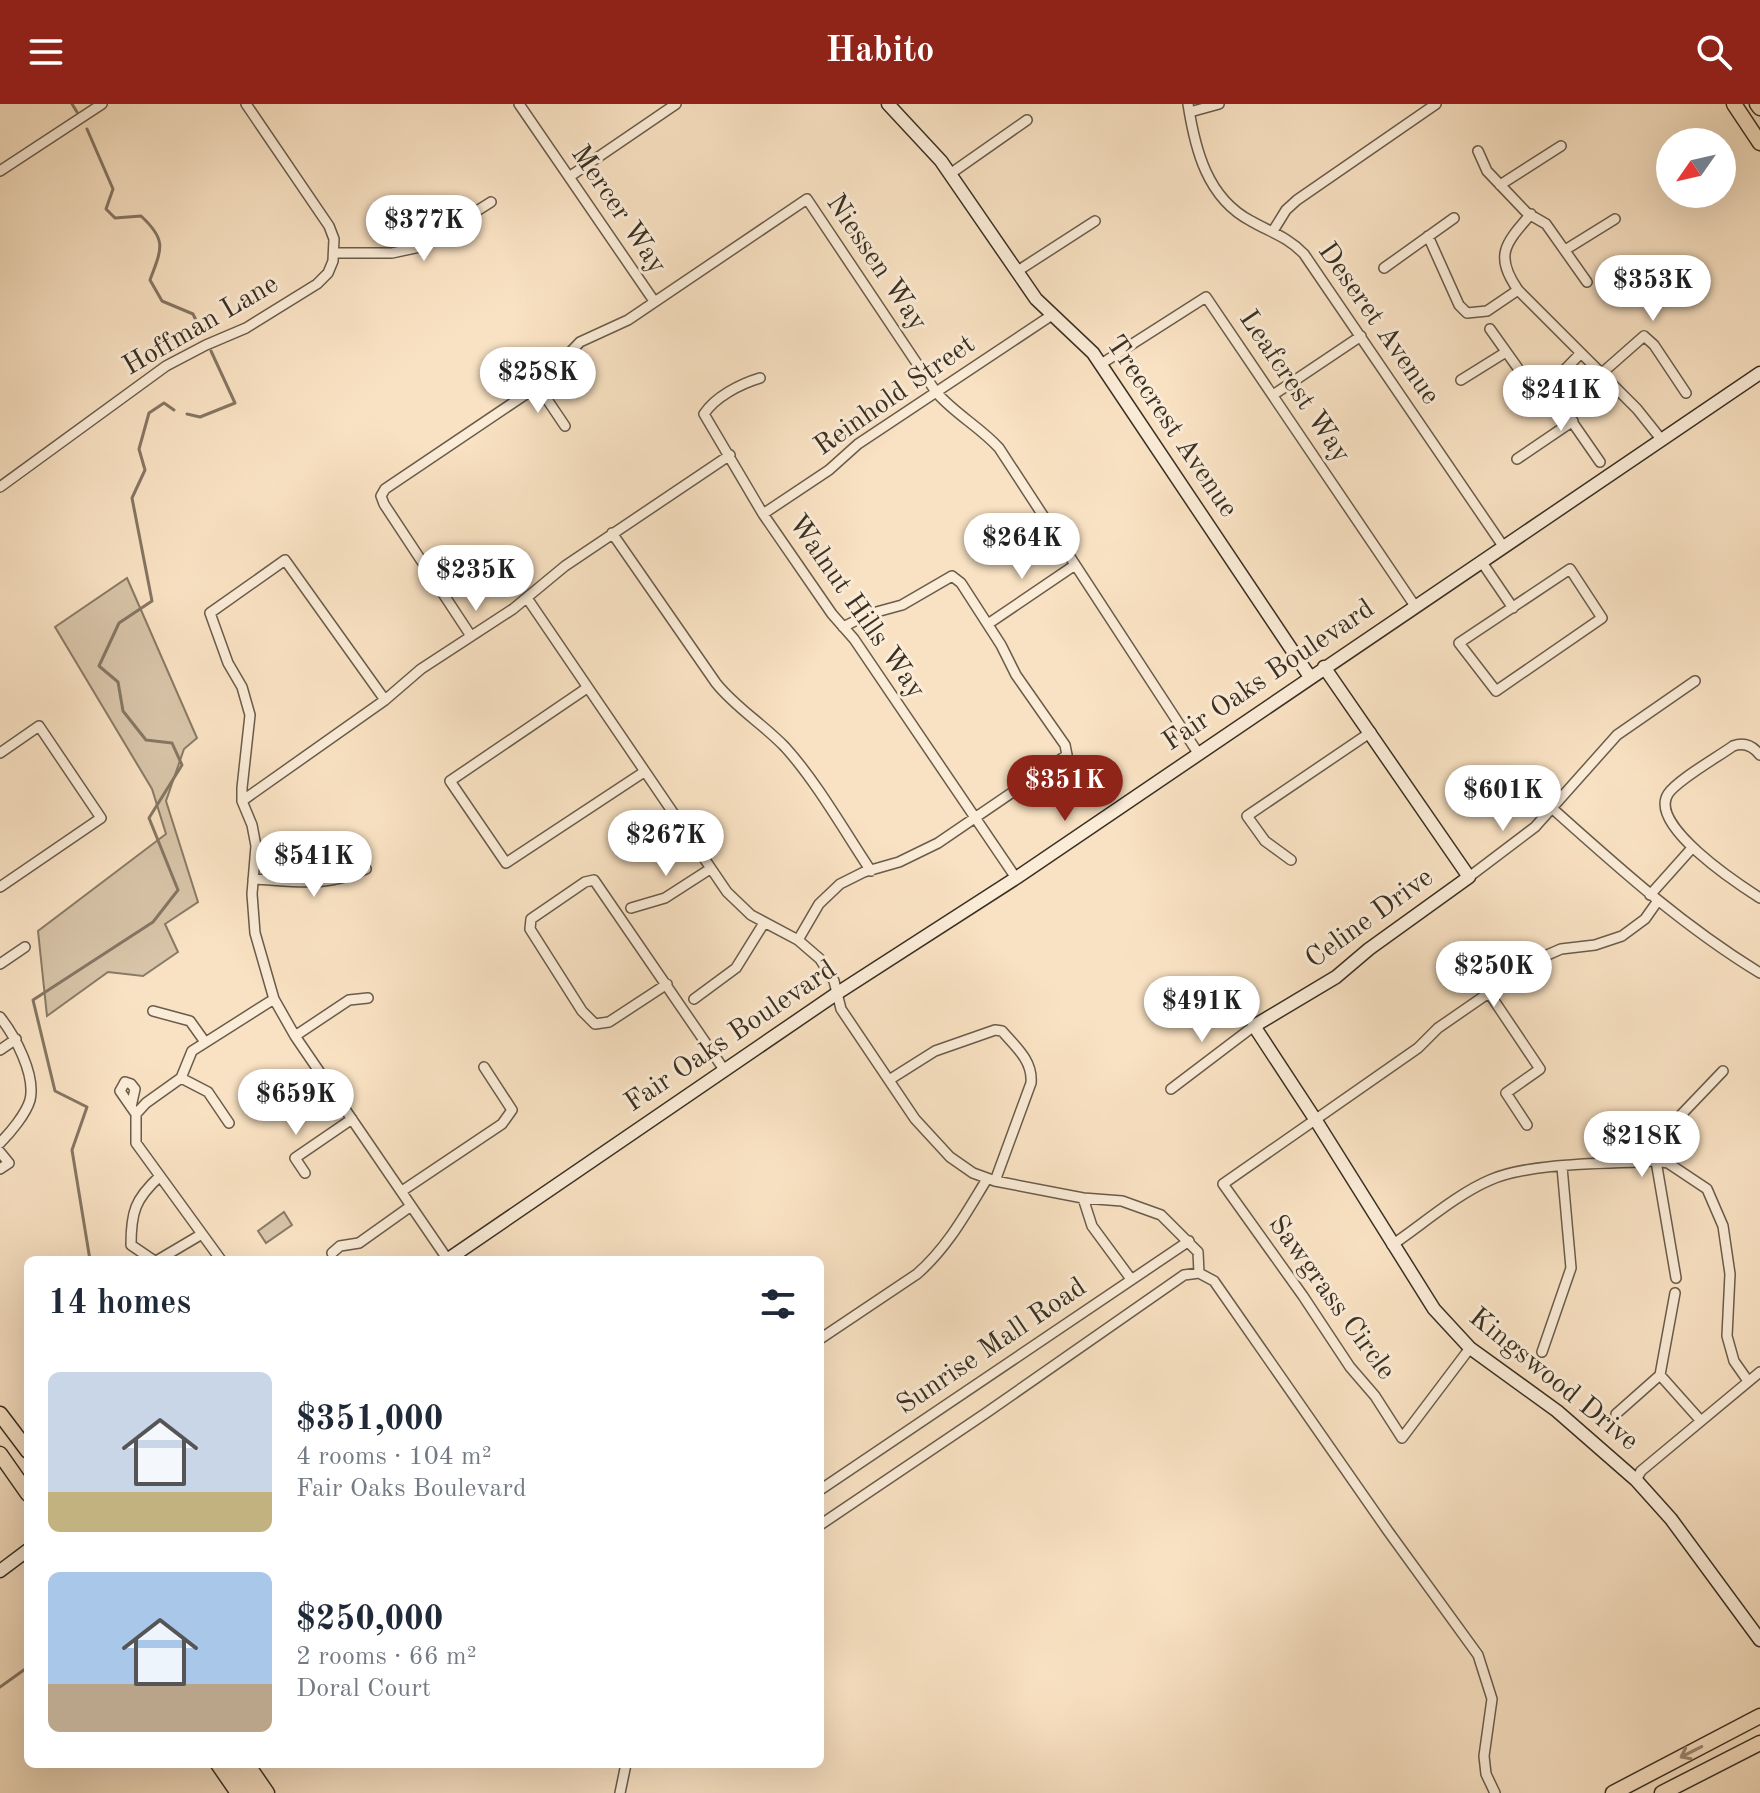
<!DOCTYPE html>
<meta charset="utf-8">
<style>
:root{--surface:#fff;--page:#f6f6f7;--text:#1f2937;--muted:#747a83;--accent:#8f2418}
body{margin:0;font-family:"Old Standard TT",serif;background:var(--page);color:var(--text);height:100vh;display:flex;flex-direction:column;font-size:30px;white-space:nowrap}
*{box-sizing:border-box;margin:0}
p{font-size:26px;color:var(--muted)}
.icon{flex:none;width:44px;height:44px;fill:none;stroke:currentColor;stroke-width:2;stroke-linecap:round;stroke-linejoin:round}
.map{position:relative;flex:1;overflow:hidden}
.drawer{position:absolute;left:24px;top:1152px;width:800px;height:512px;display:flex;flex-direction:column;background:var(--surface);border-radius:12px;box-shadow:0 8px 32px #0002}
.drawer>*{flex:none}
.needle{width:52px;rotate:236deg}
.controls{position:absolute;left:1656px;top:24px;display:grid;gap:16px}
.controls a{display:grid;place-items:center;width:80px;height:80px;border-radius:50%;background:var(--surface);box-shadow:0 8px 32px #0002;font-size:40px}
.price{position:absolute;translate:-50% -68px;padding:0 18px;border-radius:28px;background:#fff;color:#222;font-size:26px;line-height:52px;filter:drop-shadow(0 2px 4px #0008)}
.price::after{content:'';position:absolute;left:50%;top:48px;width:24px;height:18px;margin-left:-12px;background:inherit;clip-path:polygon(0 0,100% 0,50% 100%)}
.price.current{background:var(--accent);color:#fff}
ul{padding:0;list-style:none}
li{display:flex;align-items:center;gap:24px;height:200px;padding:0 24px}
li span{display:grid;place-items:center;flex:none;width:224px;height:160px;border-radius:12px;color:#555}
li>.icon{margin-inline-start:auto}
span .icon{width:96px;height:96px;fill:#fffc;stroke-width:1}
li b{font-size:34px}
h2{display:flex;justify-content:space-between;align-items:center;height:96px;padding:0 24px;font-size:34px}
header{display:flex;justify-content:space-between;align-items:center;height:104px;padding:0 24px;background:var(--accent);color:#fff;font-size:36px;font-weight:700}
.map>svg:first-child{display:block}
.green{fill:#d8c4a8;stroke:#887a66;stroke-width:2}
.lines{fill:none;stroke-linecap:round;stroke-linejoin:round}
.stream{stroke:#857663;stroke-width:3}
.street-casing{stroke:#695c4b;stroke-width:12}
.secondary-casing{stroke:#393023;stroke-width:15}
.primary-casing{stroke:#393023;stroke-width:17}
.street{stroke:#fbecd8;stroke-width:9}
.secondary{stroke:#fbecd8;stroke-width:12}
.primary{stroke:#f9e2c3;stroke-width:14}
.oneway{stroke:#998973}
.labels{text-anchor:middle;dominant-baseline:central;stroke-width:6;stroke-linejoin:round;paint-order:stroke}
.street-label{font-size:28px;fill:#393023;stroke:#fbecd8}
</style>
<header><svg class="icon" aria-label="menu" viewBox="0 0 24 24"><path d="M4 6h16M4 12h16M4 18h16"/></svg>Habito<svg class="icon" aria-label="search" viewBox="0 0 24 24"><circle cx="10" cy="10" r="6"/><path d="M15 15l6 6"/></svg></header>
<div class="map">
<svg width="1760" height="1689" viewBox="0 0 1760 1689">
<rect width="100%" height="100%" fill="#f9e2c3"/>
<filter id="stains"><feTurbulence type="fractalNoise" baseFrequency=".0025" numOctaves="4"/><feColorMatrix values="0 0 0 0 .2 0 0 0 0 .09 0 0 0 0 .02 0 0 0 .5 -.17"/></filter>
<radialGradient id="worn" r=".72"><stop offset=".6" stop-color="#630" stop-opacity="0"/><stop offset="1" stop-color="#630" stop-opacity=".3"/></radialGradient>
<path class="green" d="M127 474 197 634 184 645 166 697 198 798 165 820 178 848 143 872 108 868 47 912 38 827 166 730 152 685 55 523Z
M284 1108 292 1121 266 1139 258 1127Z"/>
<g class="lines">
<path class="stream" d="M72 0 77 8
M87 25 113 85 106 105 115 114 141 112C167 136 162 144 150 176L162 197 193 210 202 229
M187 310 200 313 235 299 211 247
M90 1156 72 1046 87 1003 55 987 33 896 153 818 178 786 149 714 182 661 172 639 146 636 123 607 118 578 99 562 119 519 152 497 132 394 145 366 139 345 149 309 164 299 174 306
M0 1583 28 1563"/>
<g class="street-casing">
<path id="street" d="M519 0 654 197
M1188 0C1195 45 1207 94 1251 117 1270 128 1288 133 1304 150L1503 442
M1190 8 1219 0
M1478 47 1487 67 1527 109 1546 120 1587 178
M0 67 102 0
M950 70 1027 16
M569 73 676 0
M1500 81 1561 42
M1531 110C1505 140 1494 151 1518 186L1637 305 1661 335
M1273 127 1286 106 1297 96 1436 0
M1428 132 1459 201 1467 209 1487 207 1518 186
M1565 146 1615 115
M335 149H392L420 143 491 98
M1384 164 1454 114
M1016 168 1095 117
M1490 225 1527 277 1548 283 1581 249
M1101 260 1206 193 1415 502
M1602 269 1644 232 1654 241 1686 289
M760 274C740 280 715 293 704 310L763 410 832 510 854 535 1016 774
M1461 276 1506 248
M538 282 565 322
M1548 283 1600 358
M1273 291 1361 232
M1517 355 1573 317
M0 383 166 262 206 241 246 224 317 180 328 169 333 157 334 135 329 122 246 0
M763 410 829 366 858 340 1052 211
M612 429 716 579C736 604 763 620 785 643 816 677 845 728 871 767
M1481 457 1513 504
M1570 465 1602 514 1496 587 1459 539Z
M527 494 727 788 751 811 798 836 820 855 834 877 841 905 915 1015 950 1053 973 1069 995 1077 1083 1094 1122 1097 1161 1111 1198 1148 1199 1169
M988 520 1075 461
M471 532 384 400 381 392 385 385 538 282 580 238 628 216 807 95 936 288C955 310 980 323 999 344L1198 649
M587 584 450 677 506 759 644 668
M385 596 285 456 210 509 228 559 242 583 250 611 242 684V697L252 721 256 742 252 790 255 829 274 895 295 932 448 1156
M0 649 39 622 101 714 0 783
M1760 651C1753 642 1744 638 1733 642 1718 653 1677 676 1668 690 1648 721 1738 780 1760 794
M242 697 385 596 421 565 513 505 565 462 730 351
M1553 705C1620 765 1683 822 1760 869
M1291 756 1265 737 1247 712 1371 628
M1469 773 1535 723 1617 631 1695 577
M253 775C294 777 328 784 366 765
M1650 791 1692 744
M631 804 665 794 710 765
M798 836 819 800 840 780 864 768 899 758 938 739 1067 651 1065 641 1016 571 1001 541 961 479 952 472 902 501 869 510 843 523
M0 860 25 843
M667 880 609 918 595 920 582 907 530 825 531 815 585 778 594 776 725 967
M1489 889 1540 965 1506 989 1527 1021
M694 895 736 864 764 819
M153 907 190 917 205 938
M0 913C15 932 36 971 30 996 26 1010 10 1029 0 1039
M295 932 349 896 368 894
M0 946 16 935
M181 974 208 988 229 1019
M889 976 935 947 995 926 1002 927C1016 943 1033 957 1031 979L995 1077
M1171 985 1254 922
M131 1003 135 985 131 980 125 978 120 987 136 1010
M0 1048 9 1059 0 1065
M305 1069 295 1054 352 1015
M402 1087 502 1020 512 1006 484 963
M1083 1094 1092 1122 1131 1175
M1392 1141C1423 1120 1457 1090 1490 1076 1530 1058 1611 1060 1656 1057L1668 1059 1707 1085 1723 1122 1730 1170 1727 1232 1734 1257 1748 1277
M332 1149 340 1142 359 1139 411 1102
M153 1156 131 1141C131 1108 135 1095 160 1072
M158 1156 202 1130
M221 1156 136 1039V1010L146 999 181 974 192 947 274 895
M1676 1174 1656 1057 1657 1036 1723 967
M820 1235 917 1170C948 1143 966 1109 987 1075
M1470 1244 1402 1334 1375 1292 1350 1263 1303 1192 1223 1080 1418 944 1438 924 1538 855 1561 845 1595 841 1622 832 1645 815 1657 798
M1542 1248 1571 1164 1562 1063
M1660 1271 1701 1317
M1616 1310 1660 1271 1675 1189
M1636 1376 1641 1367 1760 1268
M820 1386 1189 1137
M820 1421 986 1309 1184 1171 1199 1169 1214 1177 1388 1427 1478 1551 1492 1595 1484 1652 1486 1670 1495 1689
M620 1689 626 1660"/>
</g>
<g class="secondary-casing">
<path id="secondary" d="M888 0 941 57 1036 195 1093 249 1310 573
M1324 563 1469 773 1369 845 1336 873 1254 922 1315 1015 1434 1205 1470 1244 1557 1307 1636 1376 1671 1415 1760 1536
M447 1156 836 890 1016 774 1760 269
M0 1467 28 1446"/>
</g>
<g class="primary-casing">
<path id="primary" d="M1734 0 1760 39
M1757 0 1760 4
M0 1310 28 1347
M0 1350 28 1390
M218 1660 238 1689
M232 1660 253 1689
M247 1660 267 1689
M1613 1689 1760 1612
M1662 1689 1760 1639"/>
</g>
<use href="#street" class="street"/>
<use href="#secondary" class="secondary"/>
<use href="#primary" class="primary"/>
</g>
<defs><path id="oneway-shaft" d="M-6 0H5M1.5-3L5.5 0L1.5 3" fill="none" stroke-width="1.6" stroke-linecap="round" stroke-linejoin="round" transform="scale(2)"/></defs>
<use class="oneway" href="#oneway-shaft" transform="translate(1691 1648) rotate(153)"/>
<g class="labels">
<g class="street-label">
<text transform="translate(618 106) rotate(56)">Mercer Way</text>
<text transform="translate(876 159) rotate(56)">Niessen Way</text>
<text transform="translate(1378 220) rotate(55)">Deseret Avenue</text>
<text transform="translate(201 222) rotate(-30)">Hoffman Lane</text>
<text transform="translate(1294 283) rotate(56)">Leafcrest Way</text>
<text transform="translate(895 292) rotate(-35)">Reinhold Street</text>
<text transform="translate(1171 323) rotate(56)">Treecrest Avenue</text>
<text transform="translate(856 503) rotate(55)">Walnut Hills Way</text>
<text transform="translate(1269 572) rotate(-34)">Fair Oaks Boulevard</text>
<text transform="translate(1370 815) rotate(-36)">Celine Drive</text>
<text transform="translate(731 933) rotate(-34)">Fair Oaks Boulevard</text>
<text transform="translate(1331 1194) rotate(54)">Sawgrass Circle</text>
<text transform="translate(992 1243) rotate(-34)">Sunrise Mall Road</text>
<text transform="translate(1553 1276) rotate(39)">Kingswood Drive</text>
</g>
</g>
<rect width="100%" height="100%" filter="url(#stains)"/>
<rect width="100%" height="100%" fill="url(#worn)"/>
</svg>
<div class="controls">
<a><svg class="needle" viewBox="-14 -14 28 28"><path d="M0-13l5 13h-10z" fill="#e53935"/><path d="M0 13l5-13h-10z" fill="#747a83"/></svg></a>
</div>
<b class="price" style="left:424px;top:159px">$377K</b>
<b class="price" style="left:1653px;top:219px">$353K</b>
<b class="price" style="left:538px;top:311px">$258K</b>
<b class="price" style="left:1561px;top:329px">$241K</b>
<b class="price" style="left:1022px;top:477px">$264K</b>
<b class="price" style="left:476px;top:509px">$235K</b>
<b class="price current" style="left:1065px;top:719px">$351K</b>
<b class="price" style="left:1503px;top:729px">$601K</b>
<b class="price" style="left:666px;top:774px">$267K</b>
<b class="price" style="left:314px;top:795px">$541K</b>
<b class="price" style="left:1494px;top:905px">$250K</b>
<b class="price" style="left:1202px;top:940px">$491K</b>
<b class="price" style="left:296px;top:1033px">$659K</b>
<b class="price" style="left:1642px;top:1075px">$218K</b>
<section class="drawer">
<h2>14 homes<svg class="icon" aria-label="filters" viewBox="0 0 24 24"><path d="M4 7h16M4 17h16"/><circle cx="9" cy="7" r="2"/><circle cx="15" cy="17" r="2"/></svg></h2>
<ul>
<li><span style="background:linear-gradient(#c9d6e8 75%,#c2b280 0)"><svg class="icon" aria-label="home" viewBox="0 0 24 24"><path d="M3 11l9-7 9 7M6 9v11h12V9"/></svg></span><div><b>$351,000</b><p>4 rooms · 104 m²</p><p>Fair Oaks Boulevard</p></div></li>
<li><span style="background:linear-gradient(#a9c7e8 70%,#b9a48a 0)"><svg class="icon" aria-label="home" viewBox="0 0 24 24"><path d="M3 11l9-7 9 7M6 9v11h12V9"/></svg></span><div><b>$250,000</b><p>2 rooms · 66 m²</p><p>Doral Court</p></div></li>
</ul>
</section>
</div>
